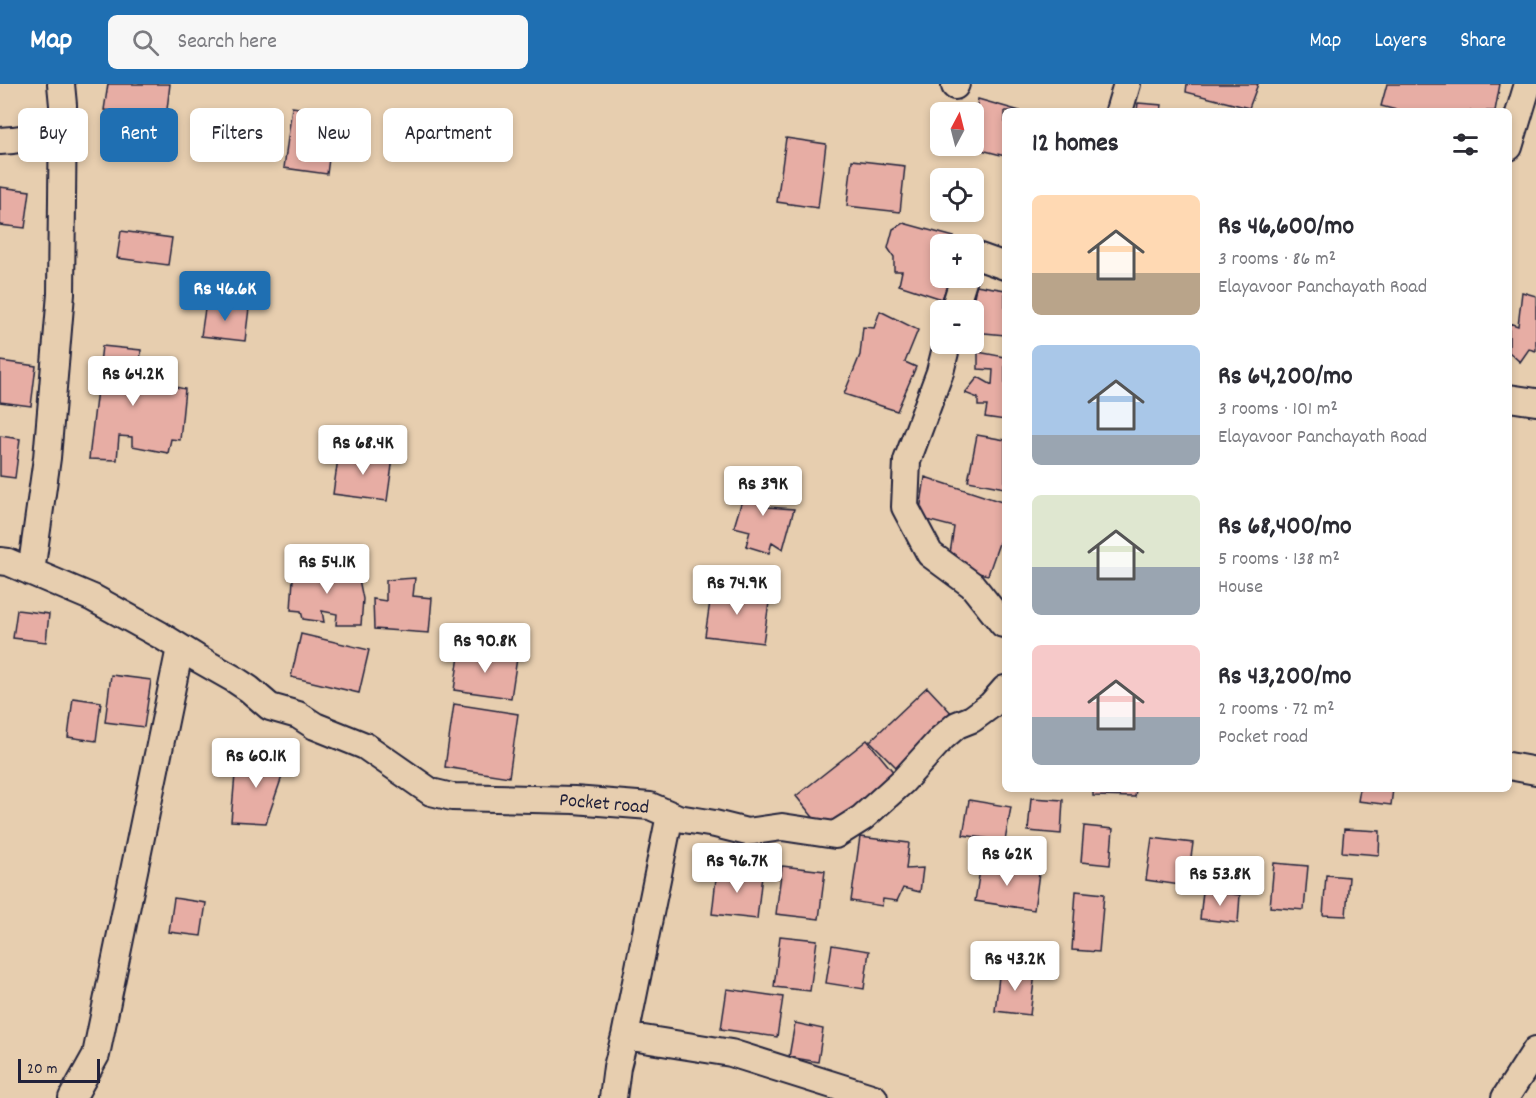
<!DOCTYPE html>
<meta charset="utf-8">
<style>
:root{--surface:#fff;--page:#f7f7f7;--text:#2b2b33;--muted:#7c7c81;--accent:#1f6fb2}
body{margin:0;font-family:Dekko,sans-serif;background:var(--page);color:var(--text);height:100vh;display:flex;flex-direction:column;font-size:22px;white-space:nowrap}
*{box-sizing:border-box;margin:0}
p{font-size:20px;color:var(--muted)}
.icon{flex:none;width:33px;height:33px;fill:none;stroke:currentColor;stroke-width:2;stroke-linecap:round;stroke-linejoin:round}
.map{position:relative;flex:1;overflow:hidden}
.details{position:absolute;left:1002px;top:24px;width:510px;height:684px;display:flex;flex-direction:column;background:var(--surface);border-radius:9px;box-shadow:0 3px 9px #0003}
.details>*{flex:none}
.top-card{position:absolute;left:18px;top:24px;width:570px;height:54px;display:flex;gap:12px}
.needle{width:39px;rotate:7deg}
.buttons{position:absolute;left:930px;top:18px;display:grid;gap:12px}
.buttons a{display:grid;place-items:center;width:54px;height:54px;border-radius:9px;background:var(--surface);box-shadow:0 3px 9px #0003;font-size:30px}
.scale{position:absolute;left:18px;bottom:15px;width:82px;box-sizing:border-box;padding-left:6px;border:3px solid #22223b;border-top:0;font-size:16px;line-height:21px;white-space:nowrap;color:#22223b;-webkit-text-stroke:4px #e7ceaf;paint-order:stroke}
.price{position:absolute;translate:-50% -51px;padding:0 14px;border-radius:6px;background:#fff;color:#222;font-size:20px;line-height:39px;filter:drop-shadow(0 2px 3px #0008)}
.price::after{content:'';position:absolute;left:50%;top:36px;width:18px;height:14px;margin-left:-9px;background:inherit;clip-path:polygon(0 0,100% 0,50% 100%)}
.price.on{background:var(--accent);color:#fff}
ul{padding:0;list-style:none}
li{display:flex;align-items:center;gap:18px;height:150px;padding:0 30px}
li span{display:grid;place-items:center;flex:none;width:168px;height:120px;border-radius:9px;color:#555}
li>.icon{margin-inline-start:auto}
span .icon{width:72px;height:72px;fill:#fffc;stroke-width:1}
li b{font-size:26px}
h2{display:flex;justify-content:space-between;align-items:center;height:72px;padding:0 30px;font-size:26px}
.pill{padding:0 21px;border-radius:9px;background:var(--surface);box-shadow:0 3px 9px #0003;font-size:21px;line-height:54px}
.pill.on{background:var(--accent);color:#fff}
header{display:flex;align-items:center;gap:36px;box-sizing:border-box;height:84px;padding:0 30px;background:var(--accent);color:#fff}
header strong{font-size:28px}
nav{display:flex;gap:33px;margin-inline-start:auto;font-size:21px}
.search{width:420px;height:54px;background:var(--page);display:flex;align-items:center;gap:15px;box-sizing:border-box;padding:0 21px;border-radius:9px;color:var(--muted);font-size:22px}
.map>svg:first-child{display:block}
.building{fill:#e7ada4;stroke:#22223b;stroke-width:1.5}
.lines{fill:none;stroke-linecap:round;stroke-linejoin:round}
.street-casing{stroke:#22223b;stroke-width:30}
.street{stroke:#e7ceaf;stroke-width:26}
.labels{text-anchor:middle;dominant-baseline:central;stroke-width:6;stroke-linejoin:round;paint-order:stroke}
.street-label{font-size:20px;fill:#22223b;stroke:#e7ceaf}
</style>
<header>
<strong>Map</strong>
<div class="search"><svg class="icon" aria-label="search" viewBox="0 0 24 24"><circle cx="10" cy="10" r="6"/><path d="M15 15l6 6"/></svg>Search here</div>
<nav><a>Map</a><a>Layers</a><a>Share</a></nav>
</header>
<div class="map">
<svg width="1536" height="1014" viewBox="0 0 1536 1014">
<rect width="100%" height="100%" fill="#e7ceaf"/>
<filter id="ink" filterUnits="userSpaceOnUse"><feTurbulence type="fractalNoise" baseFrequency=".0167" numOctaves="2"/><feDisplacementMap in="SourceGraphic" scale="12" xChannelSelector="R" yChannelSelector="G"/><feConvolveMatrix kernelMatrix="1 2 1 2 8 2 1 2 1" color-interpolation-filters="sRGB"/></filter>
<g filter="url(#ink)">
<path class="building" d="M108 0H170L166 34 104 26Z
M1187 0H1258L1249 24 1186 8Z
M1387 0H1500L1495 27H1400L1381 22Z
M978 15 1020 27H1005V72L966 62H974V28H965L966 25 976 27Z
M1138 19 1162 21 1161 27H1137Z
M292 23 335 29 327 90 284 84Z
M786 54 826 60 818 124 777 118Z
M852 76 905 82 900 128 847 122Z
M0 103 30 107 25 144 0 141Z
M903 139 954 153 949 160H940V194H950L942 215 899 201 902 187H894V173L888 164 893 145Z
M121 147 172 154 168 181 117 174Z
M976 201 1005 206V251L974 248V226H972Z
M1522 208 1536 212V267L1529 265 1520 278 1509 268V239L1518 242Z
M206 218 249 224 245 257 201 252Z
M880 227 918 246 905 278 916 283 897 327 844 310 860 271 863 243 874 244Z
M102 262 141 266 139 295 185 305 180 356 171 355 168 369 132 362V353L119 352 117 376 89 375Z
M978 268 1005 273V336L985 333 987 322H978V314L965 309 978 293 992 301 993 286 978 285Z
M0 277 36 282 31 322 0 318Z
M977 351 1005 356V404L968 397Z
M0 352 20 355 15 394 0 392Z
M339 367 393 374 387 417 333 410Z
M749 393 773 398 768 423 794 425 783 465 772 458 769 469 746 462 750 447 734 443Z
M925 393 1005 419V442L988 491 948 483 954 443 919 434Z
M294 480 328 485 353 486 350 496 359 495 363 515 361 541H336L337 530 322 527 324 538 303 535 301 527 291 526Z
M415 494 413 512 432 514 429 549 374 545 373 515 386 517V496Z
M712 504 770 512 763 559 705 552Z
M17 526 49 530 46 558 13 554Z
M301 550 369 566 359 609 291 593Z
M460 565 517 574 511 614 454 606Z
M111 591 151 596 144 643 105 638Z
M927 603 956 634 900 687 870 657Z
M73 614 101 618 96 657 68 653Z
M454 620 518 630 509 693 445 683Z
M867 656 895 690 824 747 796 712Z
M257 671 287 678 266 739 231 737 236 679 251 682Z
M1093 705H1136L1135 713 1093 712Z
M1360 705H1393L1391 721 1358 717Z
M1031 714 1063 716 1061 750 1028 747Z
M969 716 1011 723 1005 757 963 751Z
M1084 742 1113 745 1110 781 1081 778Z
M1344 745 1380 747 1379 771 1342 768Z
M860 753 909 759 906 785 923 784 920 808 903 804 897 817 883 815 882 822 851 817Z
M1152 754 1193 759 1187 802 1146 796Z
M1274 779 1308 782 1304 826 1270 823Z
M981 780 1039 789 1034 826 975 817Z
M782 782 825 787 819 835 776 830Z
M717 786 762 791 757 835 712 830Z
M1326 791 1349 793 1346 832 1323 831Z
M1076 807 1104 810 1099 868 1072 866Z
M1203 807 1240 811 1238 839 1200 835Z
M174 814 206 819 201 852 169 848Z
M780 852 817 856 810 907 774 903Z
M832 861 869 867 864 905 826 899Z
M1000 884 1035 889 1030 931 995 927Z
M727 905 783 913 777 953 721 945Z
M795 939 823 945 818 978 789 973Z"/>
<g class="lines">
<g class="street-casing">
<path id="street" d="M955 2 956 0
M1119 27 1127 0
M0 57 13 56 61 49
M1509 63 1528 0
M974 171 1005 182
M954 226 964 194
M947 260 940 288 907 377 905 423 930 470 972 501 1003 540H1005
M1509 314 1536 318
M0 477 8 478 93 514 160 551 197 574 234 595 249 605 270 623 298 631 315 642 365 662 431 708 452 713 574 716 650 722 678 734 715 740 747 748 782 743 835 751 862 734 903 697 942 654 957 641 972 635 991 621 1005 605
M31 488 47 374 61 210 63 21 61 0
M1509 682 1536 687
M625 952 670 731
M72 1014 96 971 180 564
M613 1014 617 983 625 952 731 969 874 1014
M1505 1014 1536 966"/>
</g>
<use href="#street" class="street"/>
</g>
</g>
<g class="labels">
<g class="street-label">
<text transform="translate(604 721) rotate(5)">Pocket road</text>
</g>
</g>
</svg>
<div class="buttons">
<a><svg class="needle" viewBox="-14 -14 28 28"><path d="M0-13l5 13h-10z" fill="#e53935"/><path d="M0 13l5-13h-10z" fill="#7c7c81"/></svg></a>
<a><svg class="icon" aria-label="locate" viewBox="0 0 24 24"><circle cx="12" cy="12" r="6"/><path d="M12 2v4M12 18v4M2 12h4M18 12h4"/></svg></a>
<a>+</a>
<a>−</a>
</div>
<div class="scale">20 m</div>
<b class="price on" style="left:225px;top:238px">Rs 46.6K</b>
<b class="price" style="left:133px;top:323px">Rs 64.2K</b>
<b class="price" style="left:363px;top:392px">Rs 68.4K</b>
<b class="price" style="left:763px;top:433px">Rs 39K</b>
<b class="price" style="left:327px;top:511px">Rs 54.1K</b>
<b class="price" style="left:737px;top:532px">Rs 74.9K</b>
<b class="price" style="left:485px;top:590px">Rs 90.8K</b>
<b class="price" style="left:256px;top:705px">Rs 60.1K</b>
<b class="price" style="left:1007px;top:803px">Rs 62K</b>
<b class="price" style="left:737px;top:810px">Rs 96.7K</b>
<b class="price" style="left:1220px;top:823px">Rs 53.8K</b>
<b class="price" style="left:1015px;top:908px">Rs 43.2K</b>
<div class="top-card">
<a class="pill">Buy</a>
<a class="pill on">Rent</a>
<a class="pill">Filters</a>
<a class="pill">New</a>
<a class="pill">Apartment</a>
</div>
<section class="details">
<h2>12 homes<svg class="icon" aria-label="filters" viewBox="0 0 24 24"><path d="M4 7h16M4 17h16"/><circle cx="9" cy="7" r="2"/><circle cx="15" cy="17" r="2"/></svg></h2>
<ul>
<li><span style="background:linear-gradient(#ffd9b3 65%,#b9a48a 0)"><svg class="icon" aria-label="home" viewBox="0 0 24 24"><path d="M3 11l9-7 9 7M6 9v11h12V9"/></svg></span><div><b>Rs 46,600/mo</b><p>3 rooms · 86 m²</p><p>Elayavoor Panchayath Road</p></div></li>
<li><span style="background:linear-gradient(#a9c7e8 75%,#9aa5b1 0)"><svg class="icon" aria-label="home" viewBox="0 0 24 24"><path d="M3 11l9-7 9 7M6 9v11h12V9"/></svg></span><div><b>Rs 64,200/mo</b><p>3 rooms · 101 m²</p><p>Elayavoor Panchayath Road</p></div></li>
<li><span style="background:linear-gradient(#dfe7d0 60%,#9aa5b1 0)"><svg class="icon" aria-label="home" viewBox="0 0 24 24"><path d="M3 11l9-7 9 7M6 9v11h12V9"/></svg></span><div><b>Rs 68,400/mo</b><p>5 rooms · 138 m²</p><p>House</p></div></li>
<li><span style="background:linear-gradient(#f6c9c9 60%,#9aa5b1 0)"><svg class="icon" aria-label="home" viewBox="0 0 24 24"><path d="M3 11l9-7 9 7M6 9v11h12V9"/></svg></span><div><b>Rs 43,200/mo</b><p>2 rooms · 72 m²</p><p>Pocket road</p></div></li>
</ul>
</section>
</div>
